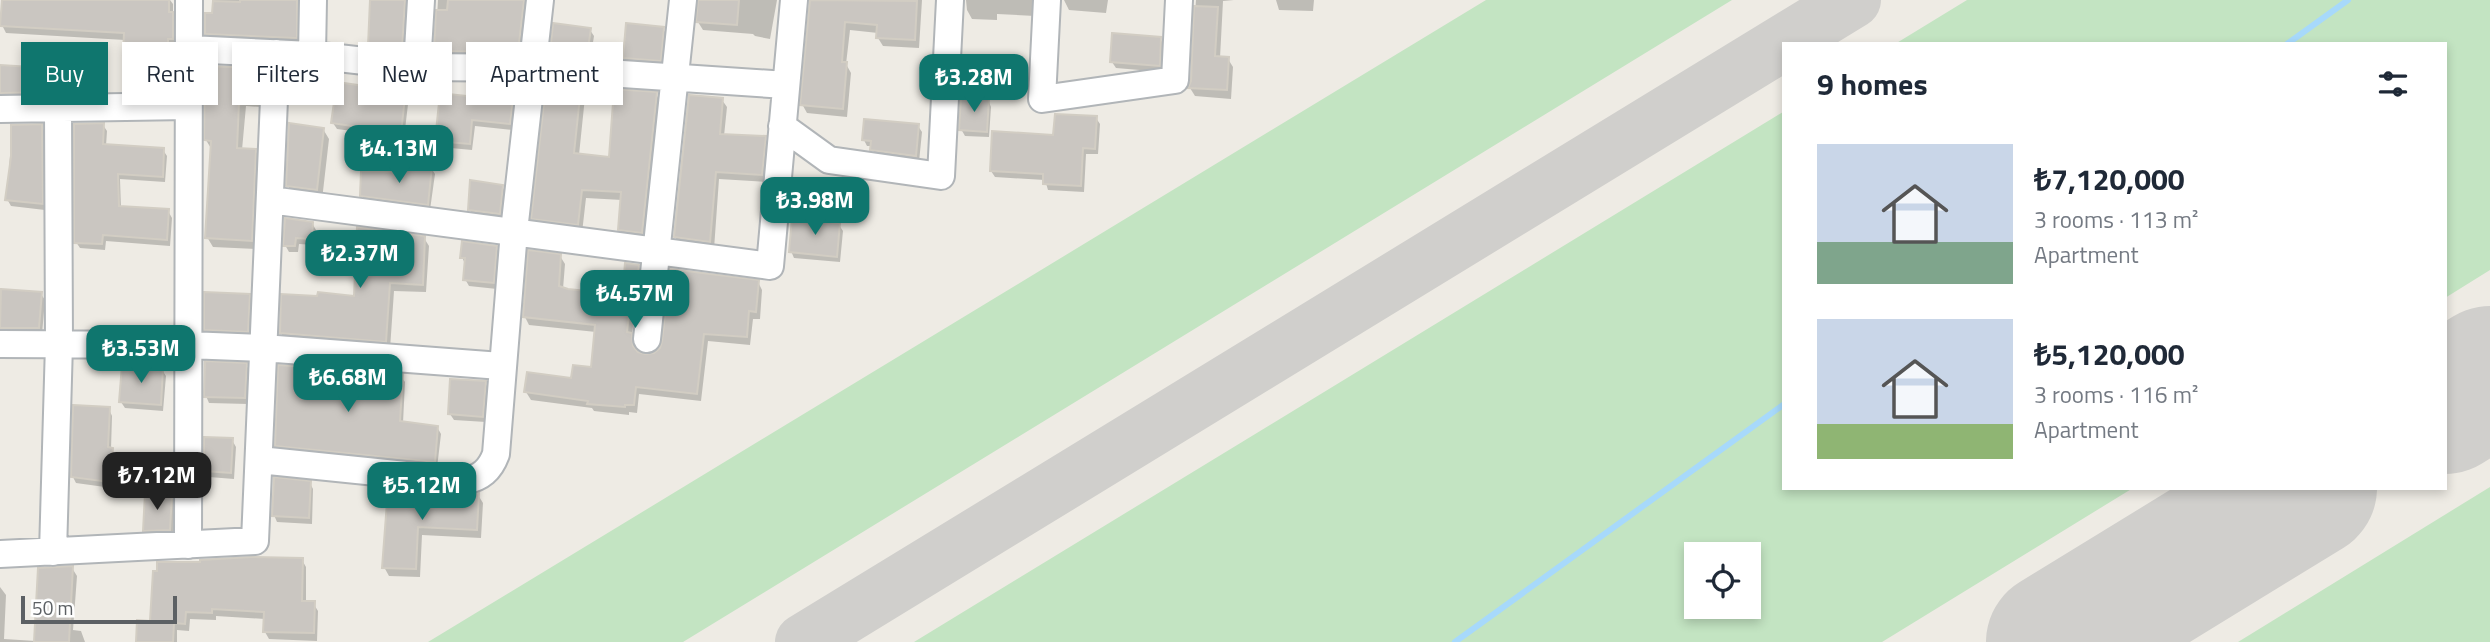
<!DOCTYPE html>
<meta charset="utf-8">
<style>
:root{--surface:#fff;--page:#f6f6f7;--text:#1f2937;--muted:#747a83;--accent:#0f766e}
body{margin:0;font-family:"Titillium Web",sans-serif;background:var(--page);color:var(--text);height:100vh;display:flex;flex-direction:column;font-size:26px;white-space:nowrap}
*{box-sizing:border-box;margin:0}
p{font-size:23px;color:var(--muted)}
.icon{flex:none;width:38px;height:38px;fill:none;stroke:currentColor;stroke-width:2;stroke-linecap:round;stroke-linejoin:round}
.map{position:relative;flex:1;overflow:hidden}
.panel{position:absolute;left:1782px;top:42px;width:665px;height:448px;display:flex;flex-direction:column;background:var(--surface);border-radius:0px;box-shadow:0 4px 10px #0003}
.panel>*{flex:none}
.hud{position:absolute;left:21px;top:42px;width:665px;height:63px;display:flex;gap:14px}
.tools{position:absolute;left:1684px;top:542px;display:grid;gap:14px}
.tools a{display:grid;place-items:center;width:77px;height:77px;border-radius:0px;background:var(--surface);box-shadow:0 4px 10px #0003;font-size:35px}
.scale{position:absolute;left:21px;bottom:18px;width:156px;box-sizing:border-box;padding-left:7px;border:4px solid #5c6064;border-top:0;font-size:19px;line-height:24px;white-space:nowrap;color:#5c6064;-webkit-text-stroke:5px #fff;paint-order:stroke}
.price{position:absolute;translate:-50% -60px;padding:0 16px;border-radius:14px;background:var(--accent);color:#fff;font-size:23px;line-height:46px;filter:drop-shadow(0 2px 4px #0008)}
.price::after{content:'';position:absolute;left:50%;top:42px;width:21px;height:16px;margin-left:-10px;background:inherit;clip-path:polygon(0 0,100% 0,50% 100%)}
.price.selected{background:#222;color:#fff}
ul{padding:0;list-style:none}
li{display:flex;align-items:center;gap:21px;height:175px;padding:0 35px}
li span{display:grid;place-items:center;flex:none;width:196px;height:140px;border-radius:0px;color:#555}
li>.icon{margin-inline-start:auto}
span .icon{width:84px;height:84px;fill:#fffc;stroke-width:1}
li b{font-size:30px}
h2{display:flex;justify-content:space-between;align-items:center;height:84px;padding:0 35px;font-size:30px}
.pill{padding:0 24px;border-radius:0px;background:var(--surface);box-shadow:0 4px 10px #0003;font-size:24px;line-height:63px}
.pill.selected{background:var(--accent);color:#fff}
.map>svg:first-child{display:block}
.green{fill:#c3e4c2;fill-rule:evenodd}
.shadow{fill:#0003}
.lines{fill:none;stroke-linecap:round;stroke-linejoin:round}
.stream{stroke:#a7d9fb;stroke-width:6}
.taxiway{stroke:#d0cfcc;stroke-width:56}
.runway{stroke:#d0cfcc;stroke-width:140}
.building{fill:#cac6c1;stroke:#d2cdc3;stroke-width:2}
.minor-casing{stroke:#b1b5b8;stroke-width:30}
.minor{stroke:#fff;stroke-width:26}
</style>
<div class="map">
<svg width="2490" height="642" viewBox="0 0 2490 642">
<rect width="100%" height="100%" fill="#eeebe4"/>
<path class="green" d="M1486 0H1732L683 642H428Z
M1967 0H2490V270L2445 298V44H1895Z
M1783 112V488H2133L1882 642H914ZM1696 555H1748V607H1696Z
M2490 487V642H2238Z"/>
<path class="shadow" d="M3 0H170L173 4V14L177 21V47H172L171 63 129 62 125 54V40L6 33 2 25Z
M213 0H301L300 45 211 41 206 34 212 15Z
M372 0H411L405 56 374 52 369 45Z
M438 0H531L522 59 440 58 435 51Z
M700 0H777L770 39 755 36 753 34 703 30 698 22Z
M811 0H922L919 48 883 46 878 38V33L850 30 846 64 851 73 847 117 807 113 802 104Z
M966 0H1038L1035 16 997 14V20L972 19 967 10Z
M1064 0H1108L1106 13 1069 10Z
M1196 0H1234L1223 1 1220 58 1228 59 1233 67 1231 99 1195 96 1190 88Z
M1276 0H1314L1313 11 1279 10Z
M663 29 667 35 664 67 628 64 624 58Z
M590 30 594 36 590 62 555 59 552 53Z
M1160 39 1164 45 1163 72 1116 68 1112 62Z
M0 67 61 70 65 78 64 99 0 102Z
M257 70 262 79 261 107 246 106 242 150H255L261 160 257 249 213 247 207 237 212 150 206 140Z
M514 85 517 92 513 130 475 126 472 150 440 147 437 140 486 100Z
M405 89 409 96 404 138 337 129 333 123Z
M580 89 585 97 579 155 611 159 656 94 661 103 647 241 625 238 620 230 622 200 586 198 582 233 538 227 533 218Z
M722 100 727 107 724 136 765 138 769 145 766 182 719 179 714 249 680 245 675 237Z
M988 100 991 107 989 137 965 136 961 129Z
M1096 118 1100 124 1098 154H1086L1084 192 1048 190 1045 180 995 177 991 171Z
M103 125 107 131 106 146 163 150 167 156 165 182 120 179 121 208 168 211 172 218 170 246 106 241 105 250 80 248 76 242Z
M12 126H41L45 132V210L11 206 7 199Z
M918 126 922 132 919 162 875 156 872 146H867L864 140Z
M323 129 329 139 322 200 294 196 288 186Z
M431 168 435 174 430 210 366 202 362 196 408 174Z
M502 186 506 193 503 220 474 216 470 210Z
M312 223 316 230 315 245 299 244 298 252H289L285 245Z
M839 225 843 231 840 262 794 258 791 251Z
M424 238 429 246 426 292 394 291 390 349 286 341 281 333 355 298Z
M496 247 500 254 497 289 469 286 465 279V264L462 257Z
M560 256 565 264 563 289 616 296 625 277 638 266 643 274 640 299H636L632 336 637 354 655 355 758 282 762 290 760 319H753L750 345 708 341 701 401 639 394 637 413 629 412V415L594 411 592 408 531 400 526 392 573 380 592 369 596 332 529 325 525 317Z
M3 291 41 294 45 300 42 334 3 335 0 329Z
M249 295 255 305 253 341 212 339 206 329Z
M246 365 250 371 248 404 209 403 206 396Z
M162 370 166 376 163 411 125 408 121 402Z
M401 376 405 382 403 423 437 427 441 434 437 468 280 452 277 445Z
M485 383 489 389 486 422 454 420 450 414Z
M109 409 112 416 111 449 115 456 112 488 76 483 73 477Z
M232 440 236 447 234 479 209 477 206 471Z
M310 483 313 489 312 524 277 522 274 515Z
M478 495 483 503 481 538 422 535 420 577 389 576 384 567 385 542 463 498Z
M171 496 175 502 173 536 148 537 144 531Z
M302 560 306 567V603H313L318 611 317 641 269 639 265 632V619L216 616V620L190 619 189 631 177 630V642H138L152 623Z
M72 568 77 576 73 630 81 631 85 642H0V587L6 595 4 639 36 641Z"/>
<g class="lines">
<path class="stream" d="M2287 44 2348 0
M1455 642 1783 405"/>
<path class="taxiway" d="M803 642 1853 0"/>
<path class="runway" d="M2445 404 2490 376
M2056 642 2307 488"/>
</g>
<path class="building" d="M2 0H169V12H173V39H168V56L123 55 124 33 0 26Z
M240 0H297V38L205 34V13H212L213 1 240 2Z
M370 0H405L402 49 368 46Z
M448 0H524L518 52 434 51 436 10H447Z
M698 0H739L737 25 696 22Z
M810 0 917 1 915 40 876 38 877 25 845 22 842 62H847L843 109 800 105Z
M1194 6 1218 7 1215 56 1229 57 1227 90 1188 88 1191 81Z
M553 23 591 28 587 56 550 53Z
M626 23 664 27 661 61 623 58Z
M1112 33 1161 37 1160 66 1110 62Z
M0 65 62 69 60 92 0 93Z
M205 66 258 68 256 98 241 97 239 103 237 148 256 149 252 241 205 238 211 141 204 140Z
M337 82 379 88V85L406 88 401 133 331 123Z
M486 83 515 84 510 124 472 120 470 144 435 141 440 93 485 98Z
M546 85 581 87 574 153 609 157 614 89 657 92 642 233 618 230 621 192 582 190 578 225 531 219Z
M689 95 723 98 720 134 766 136 762 175 716 172 710 242 674 237Z
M961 97 989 98 987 132 959 130Z
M1055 114 1097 116 1095 149 1083 148 1081 186 1043 184V174L990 171 992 131 1053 135Z
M864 119 919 124 916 156 870 150 871 141 862 140Z
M104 123 103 144 164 148 163 177 118 174 119 206 169 209 167 240 103 235 102 244 74 243V124Z
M289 123 324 128 317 190 286 186Z
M42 124 43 204 5 200 11 157V125Z
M407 163 432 166 428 205 360 196 361 171 406 172Z
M470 180 503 185 500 214 468 210Z
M285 218 313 222 312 239 296 238 295 246H283Z
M792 218 840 223 837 257 789 252Z
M357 227 425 236 423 285 390 283 386 342 280 333 281 294 317 296 318 292 354 296Z
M462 241 497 246 494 283 463 280 465 258H460Z
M528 250 561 254 559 286 568 289 615 294 617 274 624 275 625 263 639 265 636 292 632 291 627 332 632 333 633 346 638 352 645 354 654 353 660 348 662 341 670 269 759 280 756 312 749 311 747 337 704 334 697 394 636 387 634 405H625V407L587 404 588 401 524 392 527 372 571 378 573 365 591 367 595 325 523 317Z
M1 289 42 292 39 328H0Z
M204 292 250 294 248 332 204 330Z
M205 361 247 363 245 398 204 397Z
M122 365 163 368 161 405 119 402Z
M278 365 403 374 400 421 438 426 435 462 275 446Z
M450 379 486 381 483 417 448 414Z
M73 405 110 407 108 447 113 448 109 482 71 477Z
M204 437 233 438 231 473 204 471Z
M274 477 311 481 309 518 272 516Z
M388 489 462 497 479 493 477 530 418 527 416 569 382 568Z
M145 493 172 494 170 530 143 531Z
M251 557 303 558 302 601H315L314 633 263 632 264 612 212 609V613L186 612 185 624 174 623 173 642H136L137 620 150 621 153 571H157V562H200V560Z
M73 566 69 642H34L38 568Z"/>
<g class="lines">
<g class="minor-casing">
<path id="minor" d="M1047 0 1042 99 1175 80 1179 0
M189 49 312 55 417 67 533 68 786 85
M312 55 313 0
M417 67 421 0
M0 109 188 106
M782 126 829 160 941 176 950 0
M270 200 770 266 794 0
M647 339 683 0
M0 344 188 345 263 348 501 366
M259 460 464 481C481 478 490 470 496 454L514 231 540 0
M188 545 189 0
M53 552 59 344 58 108
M0 554 255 541 276 53"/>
</g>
<use href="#minor" class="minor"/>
</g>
</svg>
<div class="tools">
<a><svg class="icon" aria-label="locate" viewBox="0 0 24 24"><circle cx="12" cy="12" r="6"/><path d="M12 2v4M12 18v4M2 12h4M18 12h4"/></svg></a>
</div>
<div class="scale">50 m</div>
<b class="price" style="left:974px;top:114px">₺3.28M</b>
<b class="price" style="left:399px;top:185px">₺4.13M</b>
<b class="price" style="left:815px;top:237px">₺3.98M</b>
<b class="price" style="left:360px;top:290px">₺2.37M</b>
<b class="price" style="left:635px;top:330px">₺4.57M</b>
<b class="price" style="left:141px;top:385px">₺3.53M</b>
<b class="price" style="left:348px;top:414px">₺6.68M</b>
<b class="price selected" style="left:157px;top:512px">₺7.12M</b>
<b class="price" style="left:422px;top:522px">₺5.12M</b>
<div class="hud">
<a class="pill selected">Buy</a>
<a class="pill">Rent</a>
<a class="pill">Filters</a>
<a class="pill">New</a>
<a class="pill">Apartment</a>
</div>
<section class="panel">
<h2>9 homes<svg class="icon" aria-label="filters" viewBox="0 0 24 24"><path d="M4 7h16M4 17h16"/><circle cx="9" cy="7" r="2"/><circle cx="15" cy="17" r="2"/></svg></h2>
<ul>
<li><span style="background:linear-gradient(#c9d6e8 70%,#7fa58c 0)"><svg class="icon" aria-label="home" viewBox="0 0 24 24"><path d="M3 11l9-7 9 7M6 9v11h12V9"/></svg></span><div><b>₺7,120,000</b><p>3 rooms · 113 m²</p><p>Apartment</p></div></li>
<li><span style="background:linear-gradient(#c9d6e8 75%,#8fb573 0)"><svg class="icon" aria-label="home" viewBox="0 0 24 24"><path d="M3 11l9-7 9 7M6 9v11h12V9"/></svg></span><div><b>₺5,120,000</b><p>3 rooms · 116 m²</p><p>Apartment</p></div></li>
</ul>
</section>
</div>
